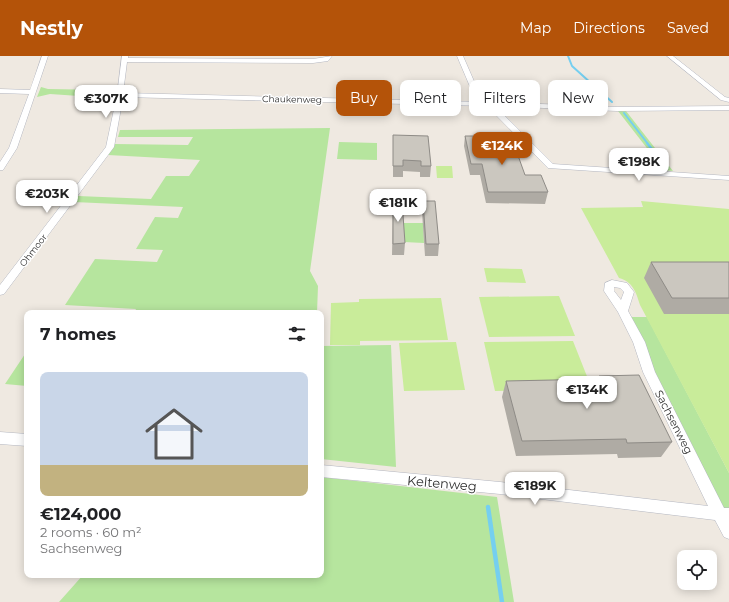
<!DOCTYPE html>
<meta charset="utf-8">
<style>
:root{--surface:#fff;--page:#f6f6f6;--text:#202124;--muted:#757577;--accent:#b45309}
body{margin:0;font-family:Montserrat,sans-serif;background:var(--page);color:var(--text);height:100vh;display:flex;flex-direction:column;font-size:15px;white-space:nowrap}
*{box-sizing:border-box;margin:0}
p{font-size:13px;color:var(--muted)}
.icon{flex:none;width:22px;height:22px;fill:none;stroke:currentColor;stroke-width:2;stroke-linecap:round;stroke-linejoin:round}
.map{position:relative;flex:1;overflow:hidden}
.panel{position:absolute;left:24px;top:254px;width:300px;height:268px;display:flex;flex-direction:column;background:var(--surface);border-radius:8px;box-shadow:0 2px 10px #0003}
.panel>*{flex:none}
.banner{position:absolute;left:336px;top:24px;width:333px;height:36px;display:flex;gap:8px}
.controls{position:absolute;left:677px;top:494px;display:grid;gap:8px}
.controls a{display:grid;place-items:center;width:40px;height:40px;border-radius:8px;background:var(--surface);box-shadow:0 2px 10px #0003;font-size:20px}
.price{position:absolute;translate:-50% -34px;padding:0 9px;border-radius:8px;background:#fff;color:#222;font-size:13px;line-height:26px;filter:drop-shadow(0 1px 2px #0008)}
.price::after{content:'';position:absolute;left:50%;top:24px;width:12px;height:9px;margin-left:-6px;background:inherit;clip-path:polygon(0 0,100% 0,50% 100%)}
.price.on{background:var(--accent);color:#fff}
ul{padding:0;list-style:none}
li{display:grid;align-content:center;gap:8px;height:212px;padding:0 16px}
li span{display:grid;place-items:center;height:124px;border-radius:8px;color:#555}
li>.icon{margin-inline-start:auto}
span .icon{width:72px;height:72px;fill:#fffc;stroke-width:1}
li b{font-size:17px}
h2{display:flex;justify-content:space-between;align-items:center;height:48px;padding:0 16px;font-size:17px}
.pill{padding:0 14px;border-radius:8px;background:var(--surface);box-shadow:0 2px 10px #0003;font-size:14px;line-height:36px}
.pill.on{background:var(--accent);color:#fff}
header{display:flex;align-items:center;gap:24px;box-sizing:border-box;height:56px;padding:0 20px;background:var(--accent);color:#fff}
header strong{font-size:19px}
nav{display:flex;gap:22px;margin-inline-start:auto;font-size:14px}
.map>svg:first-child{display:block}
.green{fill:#b6e59e}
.pitch{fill:#c9ec9a}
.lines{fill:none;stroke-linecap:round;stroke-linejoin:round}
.stream-far2{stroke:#75cff0;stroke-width:2}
.stream-far1{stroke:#75cff0;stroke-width:2.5}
.stream{stroke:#75cff0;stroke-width:4.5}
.minor-casing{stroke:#b4b7c1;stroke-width:1}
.minor{fill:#fff;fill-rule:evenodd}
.wall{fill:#afaba4}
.building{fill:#cbc7bf;stroke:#8e8b86}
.labels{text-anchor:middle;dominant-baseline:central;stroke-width:3;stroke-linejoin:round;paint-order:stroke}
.far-street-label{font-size:9px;fill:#2e2e2e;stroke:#fff}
.street-label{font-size:11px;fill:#2e2e2e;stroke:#fff}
.near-street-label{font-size:13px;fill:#2e2e2e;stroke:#fff}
</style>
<header>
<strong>Nestly</strong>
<nav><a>Map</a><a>Directions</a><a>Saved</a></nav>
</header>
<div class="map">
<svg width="729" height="546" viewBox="0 0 729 546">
<rect width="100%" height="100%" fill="#efe9e1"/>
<path class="green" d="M41 31 48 33 107 34 112 31 114 37 79 40 50 38 37 41Z
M618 55H626L673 115 664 114Z
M330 72 310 215 318 230 317 257H134L136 253 65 249 95 203 157 206 163 194 136 193 155 161 178 162 183 151 74 146 78 140 151 143 166 120H189L200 104 108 99 115 88 188 89 193 81H118L120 74Z
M339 86 377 87V104L337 103Z
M403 167H423L424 187 404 186Z
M631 261H647L729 417V453L723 452 654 317Z
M391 289 396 411 321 403V290Z
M27 295V330L5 328Z
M321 421 497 441 514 546H59L83 519H321Z"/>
<path class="pitch" d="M436 110H452L453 122H437Z
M641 145 729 153V417L640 249C636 236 633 226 619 222L581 152 643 151Z
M484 212 522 213 526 227 487 226Z
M559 240 575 280 489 281 479 241Z
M441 242 448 284 360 285V289H330L331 247 359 246V243Z
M573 285 592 333 495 335 484 286Z
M456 286 465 334 404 335 399 287Z"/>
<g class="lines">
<path class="stream-far2" d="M568 0 572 10 612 46
M624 57 648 88"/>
<path class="stream-far1" d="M647 87 667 112"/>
<path class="stream" d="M488 451 502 546"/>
<g class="minor-casing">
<path id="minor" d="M42 0H48L17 92 3 114H0V106L9 92 29 38 0 37V33L30 34Z
M122 0H128V2L313 3 332 0 328 5 313 7 127 6 123 37 483 46 471 33 457 0H463L477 32 491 46 617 51 729 50V54L617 55 495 50 553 108 729 120V124L548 112 487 50 123 41 114 91 4 238 0 239V229L106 91 117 39Z
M667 0H673L725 41 729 42V46L721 44Z
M612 224 627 227 634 236 628 255 645 286 655 316 724 452H729V483L724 481 715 464 500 438 321 421V409L500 426 708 450 643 316 633 286 618 256 604 235 605 227ZM614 231 620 232 624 236 621 244 614 235Z
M0 376 27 378V390L0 388Z"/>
</g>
<use href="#minor" class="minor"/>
</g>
<path class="wall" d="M393 79 431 110 430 121H420V116L403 115V121H393Z
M465 80 477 83H495L496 80 525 119 548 136 545 148 486 147 480 119H470L464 90Z
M393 145 405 187 404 199H392Z
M423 145 439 188 438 200H425L422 156Z
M651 206H729V258H664L644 222Z
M599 320 672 386 661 401 618 402 617 398 516 400 502 341 506 325 597 323Z"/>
<path class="building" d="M393 79 428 80 431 110H421V105L403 104V110H393Z
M465 80H476L477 83H497L496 80H511L525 119H541L548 136H488L482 108H471Z
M393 145H402L405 187 393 188Z
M423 145H435L439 188H426Z
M651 206H729V242H672Z
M639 319 672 386 627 387 626 383 522 385 506 325 600 323 599 320Z"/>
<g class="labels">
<g class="far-street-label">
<text transform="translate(292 43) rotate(1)">Chaukenweg</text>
<text transform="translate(33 194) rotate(-52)">Ohmoor</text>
</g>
<g class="street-label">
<text transform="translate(674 366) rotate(63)">Sachsenweg</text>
</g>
<g class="near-street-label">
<text transform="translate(442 427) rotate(5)">Keltenweg</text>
</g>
</g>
</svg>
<div class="controls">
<a><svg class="icon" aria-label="locate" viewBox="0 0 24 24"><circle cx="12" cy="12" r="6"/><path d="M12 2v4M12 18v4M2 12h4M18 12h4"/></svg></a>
</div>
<b class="price" style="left:106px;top:63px">€307K</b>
<b class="price on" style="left:502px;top:110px">€124K</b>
<b class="price" style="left:639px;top:126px">€198K</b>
<b class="price" style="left:47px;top:158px">€203K</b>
<b class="price" style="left:398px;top:167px">€181K</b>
<b class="price" style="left:587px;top:354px">€134K</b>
<b class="price" style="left:535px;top:450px">€189K</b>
<div class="banner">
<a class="pill on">Buy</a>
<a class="pill">Rent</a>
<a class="pill">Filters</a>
<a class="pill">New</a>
</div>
<section class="panel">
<h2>7 homes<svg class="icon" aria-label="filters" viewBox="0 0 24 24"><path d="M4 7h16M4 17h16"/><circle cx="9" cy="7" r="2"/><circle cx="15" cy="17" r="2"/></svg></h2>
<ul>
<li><span style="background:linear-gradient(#c9d6e8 75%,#c2b280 0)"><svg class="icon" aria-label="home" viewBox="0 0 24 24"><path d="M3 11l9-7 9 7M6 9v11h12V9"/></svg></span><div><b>€124,000</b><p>2 rooms · 60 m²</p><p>Sachsenweg</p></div></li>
</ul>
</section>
</div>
